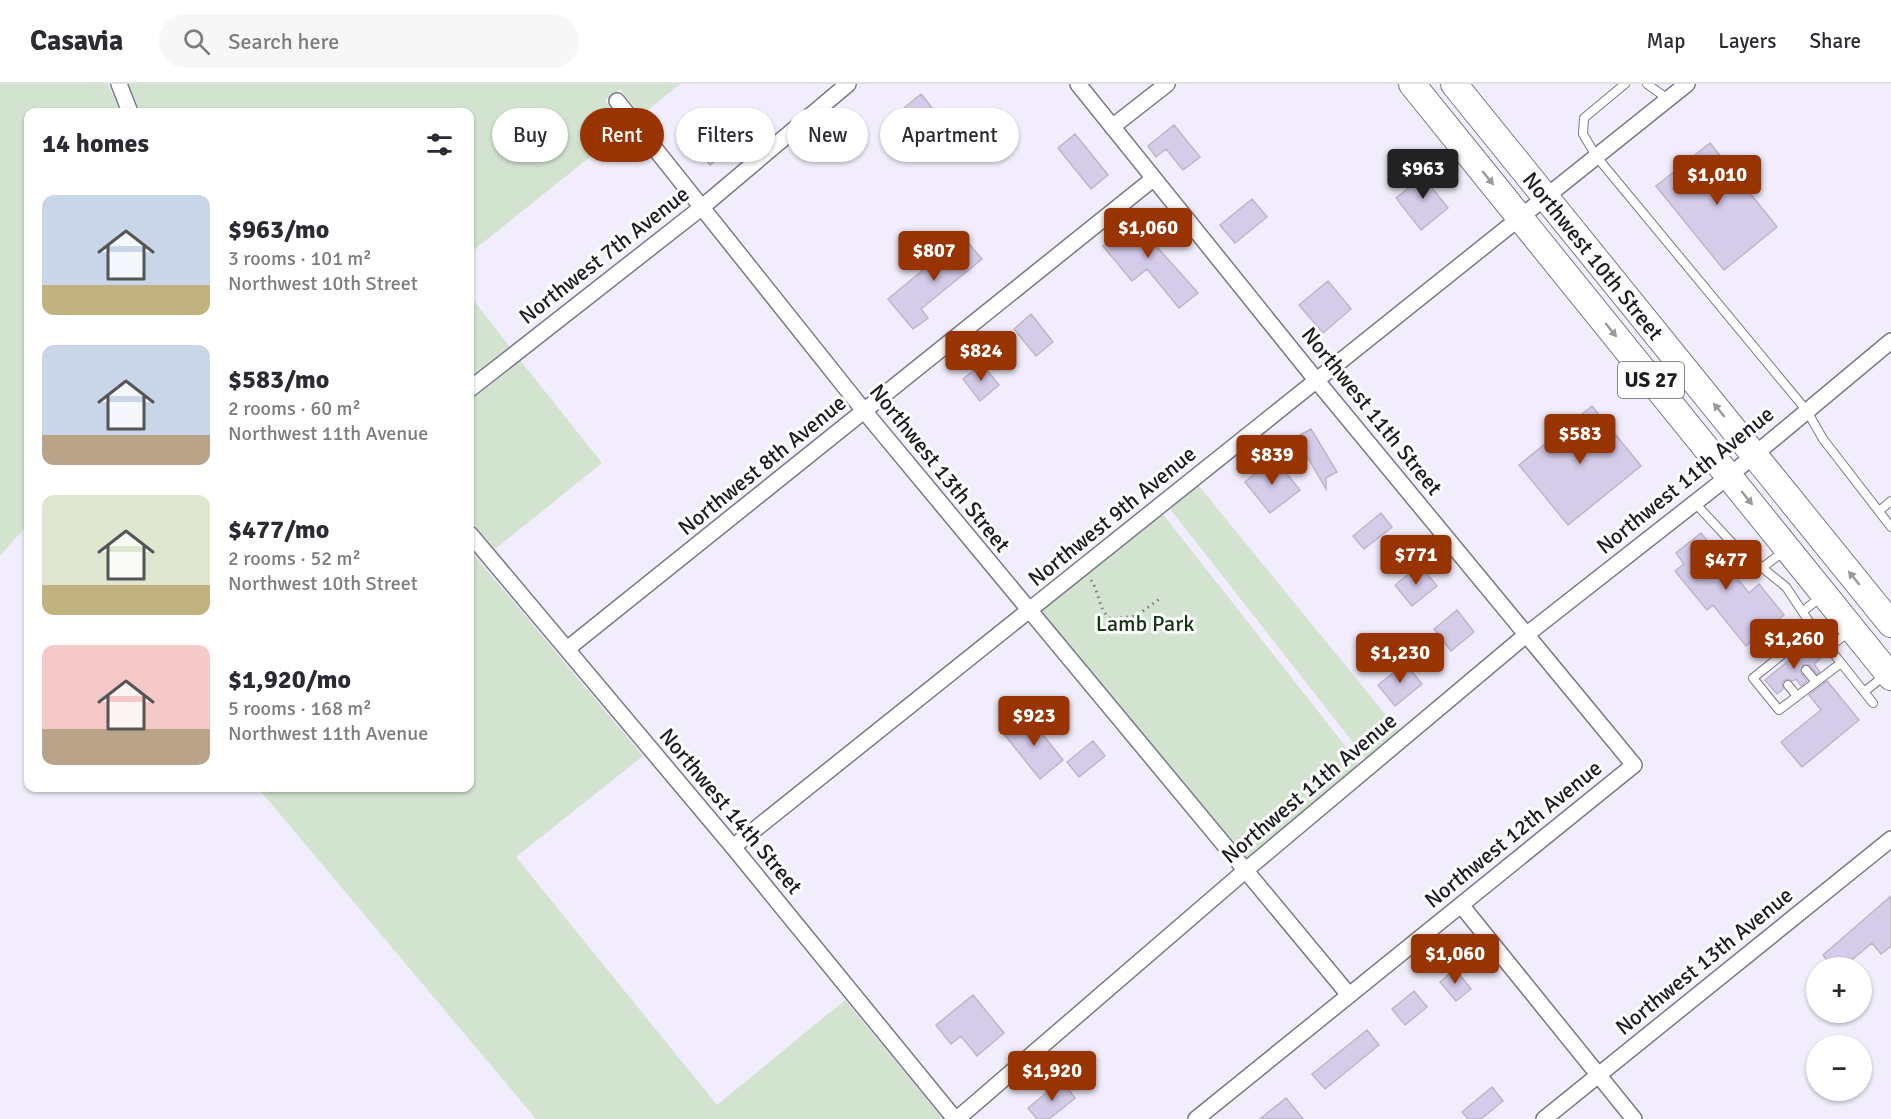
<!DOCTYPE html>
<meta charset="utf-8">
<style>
:root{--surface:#fff;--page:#f7f7f7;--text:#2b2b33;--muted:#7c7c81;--line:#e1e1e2;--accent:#983302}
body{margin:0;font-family:Signika,sans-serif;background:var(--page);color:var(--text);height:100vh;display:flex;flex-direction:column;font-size:22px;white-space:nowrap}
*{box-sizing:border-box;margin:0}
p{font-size:20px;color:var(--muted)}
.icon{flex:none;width:33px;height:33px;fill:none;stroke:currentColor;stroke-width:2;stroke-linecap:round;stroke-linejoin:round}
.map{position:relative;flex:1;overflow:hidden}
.details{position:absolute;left:24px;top:24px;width:450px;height:684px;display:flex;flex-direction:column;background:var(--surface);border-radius:12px;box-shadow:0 2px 4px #0004}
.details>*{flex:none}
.guide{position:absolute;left:492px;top:24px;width:570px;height:54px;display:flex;gap:12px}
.tools{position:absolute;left:1806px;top:873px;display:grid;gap:12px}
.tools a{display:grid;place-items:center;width:66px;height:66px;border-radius:50%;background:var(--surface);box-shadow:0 2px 4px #0004;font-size:30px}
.price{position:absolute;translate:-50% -51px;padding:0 14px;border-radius:6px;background:var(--accent);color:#fff;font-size:20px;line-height:39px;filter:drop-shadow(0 2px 3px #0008)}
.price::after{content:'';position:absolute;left:50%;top:36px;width:18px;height:14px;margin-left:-9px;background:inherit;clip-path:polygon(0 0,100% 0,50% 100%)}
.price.selected{background:#222;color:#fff}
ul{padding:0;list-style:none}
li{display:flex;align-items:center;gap:18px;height:150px;padding:0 18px}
li span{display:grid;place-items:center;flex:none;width:168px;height:120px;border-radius:12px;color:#555}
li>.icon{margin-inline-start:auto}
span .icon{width:72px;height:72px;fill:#fffc;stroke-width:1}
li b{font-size:26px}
h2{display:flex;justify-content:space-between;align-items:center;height:72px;padding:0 18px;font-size:26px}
.chip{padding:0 21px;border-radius:27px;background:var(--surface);box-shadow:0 2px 4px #0004;font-size:21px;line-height:54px}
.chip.selected{background:var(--accent);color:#fff}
header{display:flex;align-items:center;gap:36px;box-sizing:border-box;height:84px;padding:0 30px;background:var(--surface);border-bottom:2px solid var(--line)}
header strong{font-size:28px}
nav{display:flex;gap:33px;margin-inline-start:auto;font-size:21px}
.search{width:420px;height:54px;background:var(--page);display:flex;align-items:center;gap:15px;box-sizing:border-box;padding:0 21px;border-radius:33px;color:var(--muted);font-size:22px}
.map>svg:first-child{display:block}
.green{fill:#d2e3d0}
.building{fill:#d5ccea;stroke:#bcb6c9;stroke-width:1.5}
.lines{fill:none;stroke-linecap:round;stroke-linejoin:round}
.lane-casing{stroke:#7d7889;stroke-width:10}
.street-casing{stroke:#7d7889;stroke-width:18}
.highway-casing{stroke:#7d7889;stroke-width:28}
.path{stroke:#817e89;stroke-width:3;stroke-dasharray:1.5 4.5;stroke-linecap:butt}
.lane{stroke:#fff;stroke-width:8}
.street{stroke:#fff;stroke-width:15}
.highway{stroke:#fff;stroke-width:26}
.oneway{fill:#9a999c}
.labels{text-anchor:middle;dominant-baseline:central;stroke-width:6;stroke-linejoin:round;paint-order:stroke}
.shield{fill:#fdfdfd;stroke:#616064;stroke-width:1.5}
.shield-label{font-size:21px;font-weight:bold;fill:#1e1c23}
.street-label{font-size:22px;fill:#1e1c23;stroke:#fdfdfd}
.park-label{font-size:22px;fill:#153611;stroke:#fdfdfd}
</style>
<header>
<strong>Casavia</strong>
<div class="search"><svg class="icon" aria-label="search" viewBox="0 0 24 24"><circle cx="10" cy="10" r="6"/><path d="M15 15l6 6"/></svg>Search here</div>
<nav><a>Map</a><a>Layers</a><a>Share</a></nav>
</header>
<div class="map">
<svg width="1891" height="1035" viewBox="0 0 1891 1035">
<rect width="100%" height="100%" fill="#f1edfc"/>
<path class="green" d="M0 0H108L120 28H28V440L0 472Z
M129 0H680L641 32 620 5 605 16 626 44 470 169V28H140Z
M470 212 510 263 470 295Z
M520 276 602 379 495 465 470 435V316Z
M1199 402 1399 647 1366 675 1170 425Z
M1158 424 1365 687 1246 786 1029 528Z
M470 466 643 672 516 773 717 1021 845 916 943 1035H536L258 704H470Z"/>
<path class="building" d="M921 10 939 33 924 46 905 23Z
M721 30 750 66 739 74 731 64 710 81 682 48 703 31 710 40Z
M1174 41 1200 73 1183 86 1166 65 1156 73 1148 62Z
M1075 50 1108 91 1091 105 1058 64Z
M1710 59 1777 143 1724 186 1656 102Z
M1434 84 1443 95 1432 104 1448 124 1421 146 1396 114Z
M1252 115 1267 133 1235 159 1220 141Z
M1144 128 1158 146 1148 153 1198 209 1179 224 1147 185 1132 197 1103 162Z
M963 153 982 175 921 225 928 234 913 245 888 215Z
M1328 197 1351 225 1323 249 1299 221Z
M1031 230 1053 258 1036 272 1014 245Z
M982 280 999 301 980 317 963 295Z
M1592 322 1641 382 1568 441 1519 381Z
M1311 345 1337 388 1326 394V405L1296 353Z
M1274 374 1300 406 1270 429 1245 398Z
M1381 429 1392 443 1364 465 1353 452Z
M1701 449 1749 509 1759 500 1784 531 1746 562 1713 521 1707 526 1675 487 1684 480 1676 469Z
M1420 481 1437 502 1412 522 1395 501Z
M1457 526 1474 548 1451 567 1434 545Z
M1808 561 1820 575 1814 580 1820 588 1817 590 1809 581H1803L1800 588 1807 597 1801 602 1796 595 1793 597 1786 595 1782 599 1783 605 1777 610 1765 596Z
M1405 579 1422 600 1395 622 1378 601Z
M1827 597 1859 636 1802 683 1781 658 1821 626 1809 611Z
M1027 631 1063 676 1040 695 1004 650Z
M1093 657 1105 672 1079 693 1067 678Z
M1891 812V862L1881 870 1872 859 1842 884H1833L1823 871Z
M1455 885 1471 905 1456 917 1440 898Z
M1414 907 1427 923 1405 941 1392 925Z
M973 911 1004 949 977 972 961 952 951 960 936 941Z
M1367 946 1379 961 1325 1005 1312 990Z
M1062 996 1075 1014 1049 1035H1037L1028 1024Z
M1492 1003 1503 1017 1481 1035H1468L1462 1028Z
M1286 1014 1303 1035H1260Z"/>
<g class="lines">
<g class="lane-casing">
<path id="lane" d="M1625 0 1584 34 1583 50 1596 72 1807 327 1823 355 1891 443
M1647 0 1668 15
M1695 419 1733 460 1786 503 1814 545 1873 619
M1879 427 1891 417
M1763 483 1783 468
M1803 527 1821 513
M1814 545 1753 594 1779 626 1841 579
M1829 563 1849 548
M1806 586 1816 598
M1788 601 1797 612
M1864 608 1884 592"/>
</g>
<g class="street-casing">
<path id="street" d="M119 0 130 28
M1078 0 1317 297 1634 681 1196 1035
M617 17 865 328 1349 911
M1112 43 1167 0
M470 305 701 124 848 0
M470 450 733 763 955 1035
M567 565 1153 95
M733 763 1687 0
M1461 821 1634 1035
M957 1035 1246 786 1526 551 1729 392 1891 257
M1544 1035 1891 755"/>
</g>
<g class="highway-casing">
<path id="highway" d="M1412 0 1891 593
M1454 0 1891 540"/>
</g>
<path class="path" d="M1091 496C1100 509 1098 526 1111 535L1136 532 1161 514"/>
<use href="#lane" class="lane"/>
<use href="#street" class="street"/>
<use href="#highway" class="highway"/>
</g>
<defs><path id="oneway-solid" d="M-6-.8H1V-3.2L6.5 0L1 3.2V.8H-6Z" transform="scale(1.5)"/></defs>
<g class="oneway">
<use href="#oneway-solid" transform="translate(1488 94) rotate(51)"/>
<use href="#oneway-solid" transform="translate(1611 246) rotate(51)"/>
<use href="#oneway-solid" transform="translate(1719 326) rotate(-129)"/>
<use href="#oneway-solid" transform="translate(1747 414) rotate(51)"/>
<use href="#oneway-solid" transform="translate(1854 494) rotate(-129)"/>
</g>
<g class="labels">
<rect class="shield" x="1618" y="278" width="66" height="36" rx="4.5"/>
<g class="shield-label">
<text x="1651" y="296">US 27</text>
</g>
<g class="street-label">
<text transform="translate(604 171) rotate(-38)">Northwest 7th Avenue</text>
<text transform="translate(1593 172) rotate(51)">Northwest 10th Street</text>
<text transform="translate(1372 327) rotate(51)">Northwest 11th Street</text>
<text transform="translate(762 381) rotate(-39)">Northwest 8th Avenue</text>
<text transform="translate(940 384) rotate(51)">Northwest 13th Street</text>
<text transform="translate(1685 396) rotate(-39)">Northwest 11th Avenue</text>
<text transform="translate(1112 432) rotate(-39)">Northwest 9th Avenue</text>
<text transform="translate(1309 704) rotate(-40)">Northwest 11th Avenue</text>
<text transform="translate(731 727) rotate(50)">Northwest 14th Street</text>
<text transform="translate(1513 750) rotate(-39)">Northwest 12th Avenue</text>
<text transform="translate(1704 877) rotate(-39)">Northwest 13th Avenue</text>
</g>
<g class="park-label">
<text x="1145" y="539">Lamb Park</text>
</g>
</g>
</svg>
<div class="tools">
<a>+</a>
<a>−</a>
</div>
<b class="price selected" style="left:1423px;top:116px">$963</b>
<b class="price" style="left:1717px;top:122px">$1,010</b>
<b class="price" style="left:1148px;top:175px">$1,060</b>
<b class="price" style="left:934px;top:198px">$807</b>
<b class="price" style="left:981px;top:298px">$824</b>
<b class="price" style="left:1580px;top:381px">$583</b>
<b class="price" style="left:1272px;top:402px">$839</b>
<b class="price" style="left:1416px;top:502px">$771</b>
<b class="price" style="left:1726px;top:507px">$477</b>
<b class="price" style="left:1794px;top:586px">$1,260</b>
<b class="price" style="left:1400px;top:600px">$1,230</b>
<b class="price" style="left:1034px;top:663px">$923</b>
<b class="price" style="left:1455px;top:901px">$1,060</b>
<b class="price" style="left:1052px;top:1018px">$1,920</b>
<div class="guide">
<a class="chip">Buy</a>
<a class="chip selected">Rent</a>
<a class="chip">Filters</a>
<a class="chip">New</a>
<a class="chip">Apartment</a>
</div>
<section class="details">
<h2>14 homes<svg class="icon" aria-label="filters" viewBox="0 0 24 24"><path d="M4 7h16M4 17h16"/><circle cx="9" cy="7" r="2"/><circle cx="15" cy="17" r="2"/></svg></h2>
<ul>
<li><span style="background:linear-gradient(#c9d6e8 75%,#c2b280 0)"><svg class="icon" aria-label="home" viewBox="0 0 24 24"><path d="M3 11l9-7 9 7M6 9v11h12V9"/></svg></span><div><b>$963/mo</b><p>3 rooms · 101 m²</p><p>Northwest 10th Street</p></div></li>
<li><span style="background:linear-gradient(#c9d6e8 75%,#b9a48a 0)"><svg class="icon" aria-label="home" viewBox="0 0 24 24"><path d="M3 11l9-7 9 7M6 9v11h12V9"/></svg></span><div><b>$583/mo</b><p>2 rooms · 60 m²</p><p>Northwest 11th Avenue</p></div></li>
<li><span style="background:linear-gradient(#dfe7d0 75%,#c2b280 0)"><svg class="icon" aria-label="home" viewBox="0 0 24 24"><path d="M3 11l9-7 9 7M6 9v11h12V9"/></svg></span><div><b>$477/mo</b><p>2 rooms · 52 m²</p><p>Northwest 10th Street</p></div></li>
<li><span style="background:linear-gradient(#f6c9c9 70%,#b9a48a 0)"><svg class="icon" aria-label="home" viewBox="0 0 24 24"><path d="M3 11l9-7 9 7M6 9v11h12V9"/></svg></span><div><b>$1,920/mo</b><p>5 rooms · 168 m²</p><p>Northwest 11th Avenue</p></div></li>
</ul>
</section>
</div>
